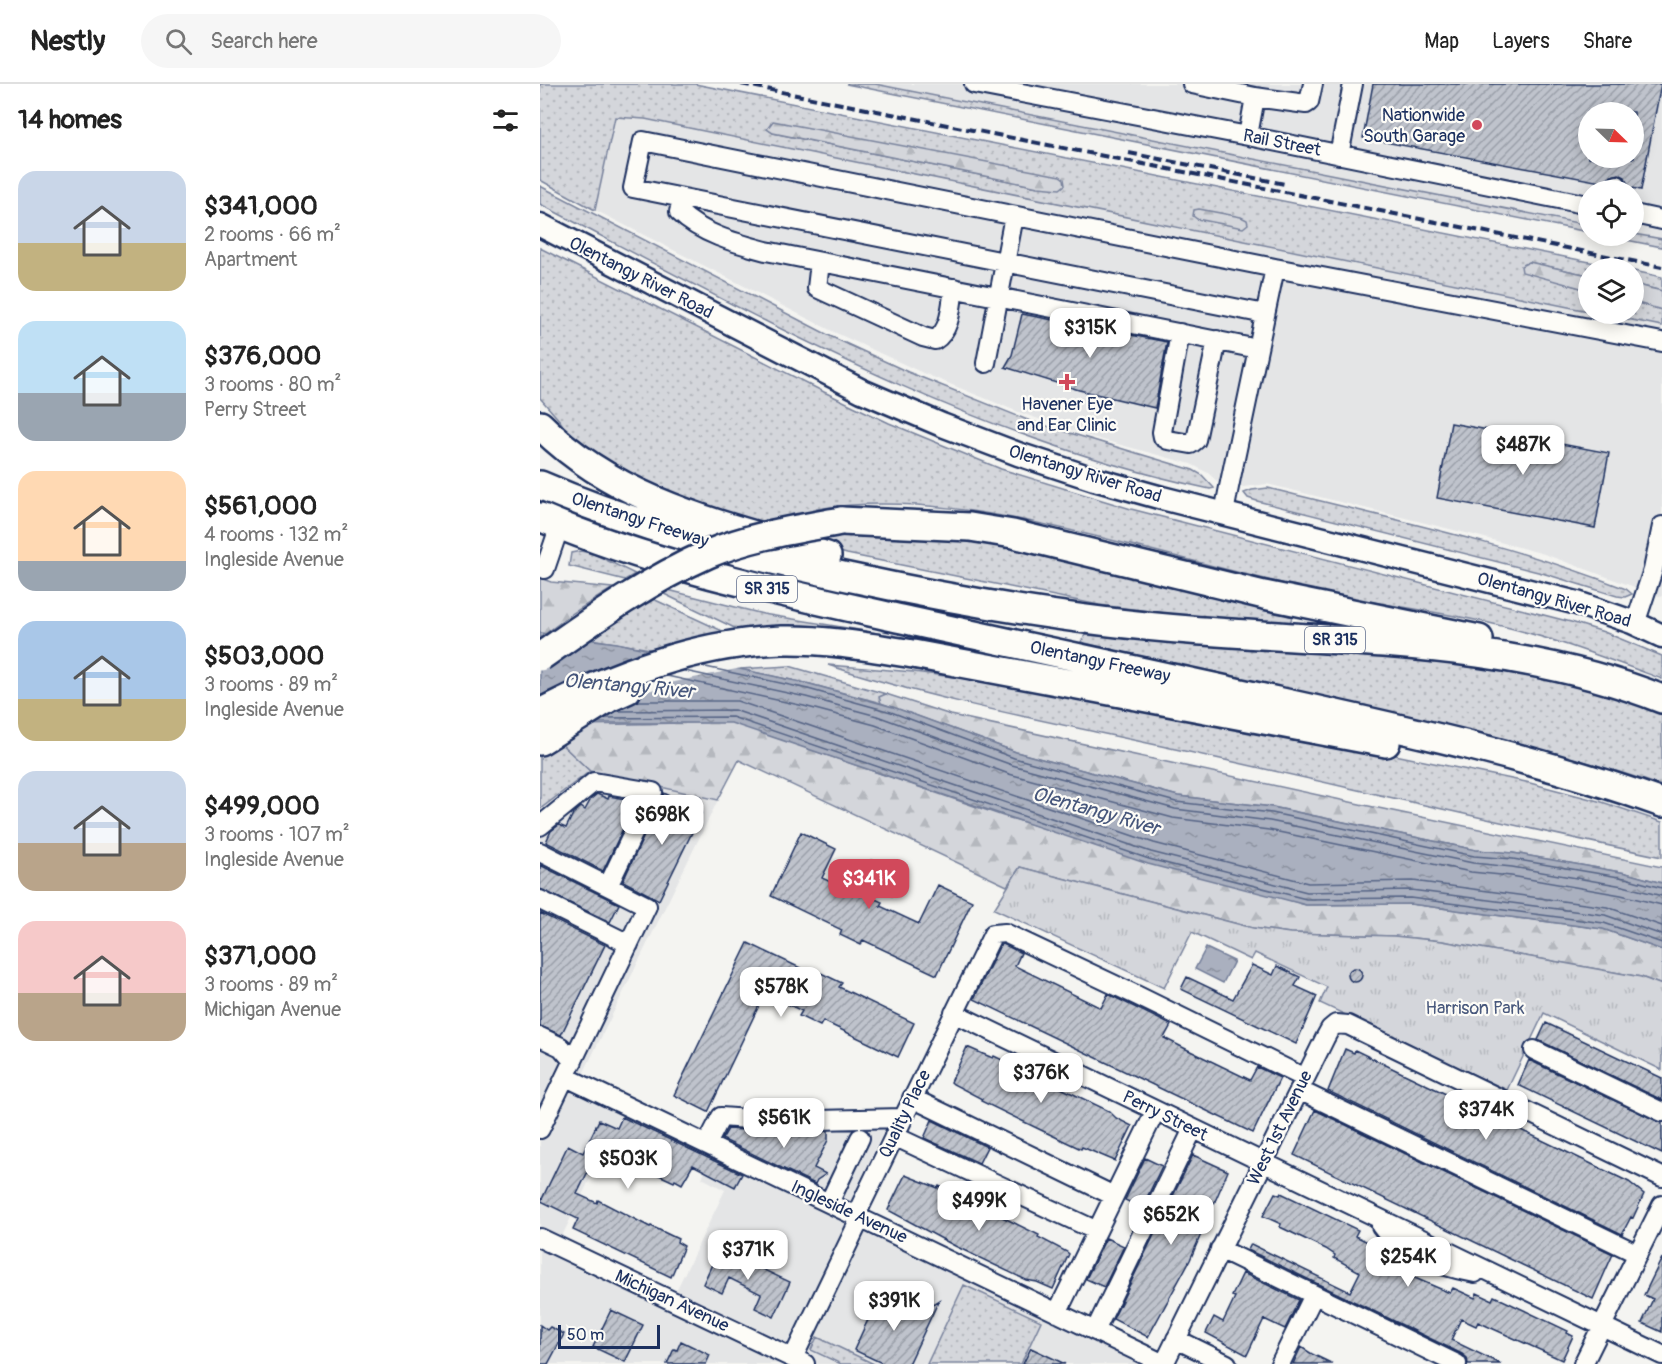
<!DOCTYPE html>
<meta charset="utf-8">
<style>
:root{--surface:#fff;--page:#f6f6f6;--text:#222;--muted:#767676;--line:#e0e0e0;--accent:#d1495b}
body{margin:0;font-family:Pangolin,sans-serif;background:var(--page);color:var(--text);height:100vh;display:flex;flex-direction:column;font-size:22px;white-space:nowrap}
*{box-sizing:border-box;margin:0}
p{font-size:20px;color:var(--muted)}
.icon{flex:none;width:33px;height:33px;fill:none;stroke:currentColor;stroke-width:2;stroke-linecap:round;stroke-linejoin:round}
.map{position:relative;flex:1;overflow:hidden}
.panel{display:flex;flex-direction:column;background:var(--surface);width:540px}
.panel>*{flex:none}
.needle{width:39px;rotate:113deg}
.fabs{position:absolute;left:1038px;top:18px;display:grid;gap:12px}
.fabs a{display:grid;place-items:center;width:66px;height:66px;border-radius:50%;background:var(--surface);box-shadow:0 3px 15px #0003;font-size:30px}
.scale{position:absolute;left:18px;bottom:15px;width:102px;box-sizing:border-box;padding-left:6px;border:3px solid #1b2f5e;border-top:0;font-size:16px;line-height:21px;white-space:nowrap;color:#1b2f5e;-webkit-text-stroke:4px #fdfcf7;paint-order:stroke}
.price{position:absolute;translate:-50% -51px;padding:0 14px;border-radius:12px;background:#fff;color:#222;font-size:20px;line-height:39px;filter:drop-shadow(0 2px 3px #0008)}
.price::after{content:'';position:absolute;left:50%;top:36px;width:18px;height:14px;margin-left:-9px;background:inherit;clip-path:polygon(0 0,100% 0,50% 100%)}
.price.selected{background:var(--accent);color:#fff}
ul{padding:0;list-style:none}
li{display:flex;align-items:center;gap:18px;height:150px;padding:0 18px}
li span{display:grid;place-items:center;flex:none;width:168px;height:120px;border-radius:18px;color:#555}
li>.icon{margin-inline-start:auto}
span .icon{width:72px;height:72px;fill:#fffc;stroke-width:1}
li b{font-size:26px}
h2{display:flex;justify-content:space-between;align-items:center;height:72px;padding:0 18px;font-size:26px}
header{display:flex;align-items:center;gap:36px;box-sizing:border-box;height:84px;padding:0 30px;background:var(--surface);border-bottom:2px solid var(--line)}
header strong{font-size:28px}
nav{display:flex;gap:33px;margin-inline-start:auto;font-size:21px}
.search{width:420px;height:54px;background:var(--page);display:flex;align-items:center;gap:15px;box-sizing:border-box;padding:0 21px;border-radius:33px;color:var(--muted);font-size:22px}
main{display:flex;flex:1;min-height:0}
.map>svg:first-child{display:block}
.built{fill:#e4e5e6;fill-rule:evenodd}
.grass{fill:url(#grass-dots);stroke:#78829c;stroke-width:1.5;fill-rule:evenodd}
.forest{fill:url(#forest-firs);stroke:#78829c;stroke-width:1.5}
.park{fill:url(#park-tufts);stroke:#78829c;stroke-width:1.5}
.water{fill:url(#water-ripples);stroke:#717c98;stroke-width:1.5}
.pier{fill:#f4f4f1}
.lines{fill:none;stroke-linecap:round;stroke-linejoin:round}
.shore{stroke:#546385;stroke-width:1.5}
.building{fill:url(#building-hatch);stroke:#1b2f5e;stroke-width:1.5;fill-rule:evenodd}
.minor-casing{stroke:#1b2f5e;stroke-width:22}
.major-casing{stroke:#1b2f5e;stroke-width:27}
.highway-casing{stroke:#1b2f5e;stroke-width:32}
.minor{stroke:#fdfcf7;stroke-width:18}
.major{stroke:#fdfcf7;stroke-width:22}
.highway{stroke:#fdfcf7;stroke-width:27}
.rail{stroke:#1b2f5e;stroke-width:4;stroke-dasharray:9 4.5;stroke-linecap:butt}
.highway-bridge-casing{stroke:#1b2f5e;stroke-width:32;stroke-linecap:butt}
.highway-bridge{stroke:#fdfcf7;stroke-width:27}
.poi-dot{fill:#d1495b;stroke:#fdfcf7;stroke-width:2}
.labels{text-anchor:middle;dominant-baseline:central;stroke-width:4.5;stroke-linejoin:round;paint-order:stroke}
.shield{fill:#fdfcf7;stroke:#5f6c8c;stroke-width:1.5}
.shield-label{font-size:16px;font-weight:bold;fill:#1b2f5e}
.poi-label{font-size:18px;fill:#1b2f5e;stroke:#fdfcf7;text-anchor:end}
.street-label{font-size:18px;fill:#1b2f5e;stroke:#fdfcf7}
.park-label{font-size:18px;fill:#49597d;stroke:#fdfcf7}
.water-label{font-size:20px;font-style:italic;fill:#46567b;stroke:#fdfcf7}
</style>
<header>
<strong>Nestly</strong>
<div class="search"><svg class="icon" aria-label="search" viewBox="0 0 24 24"><circle cx="10" cy="10" r="6"/><path d="M15 15l6 6"/></svg>Search here</div>
<nav><a>Map</a><a>Layers</a><a>Share</a></nav>
</header>
<main>
<section class="panel">
<h2>14 homes<svg class="icon" aria-label="filters" viewBox="0 0 24 24"><path d="M4 7h16M4 17h16"/><circle cx="9" cy="7" r="2"/><circle cx="15" cy="17" r="2"/></svg></h2>
<ul>
<li><span style="background:linear-gradient(#c9d6e8 60%,#c2b280 0)"><svg class="icon" aria-label="home" viewBox="0 0 24 24"><path d="M3 11l9-7 9 7M6 9v11h12V9"/></svg></span><div><b>$341,000</b><p>2 rooms · 66 m²</p><p>Apartment</p></div></li>
<li><span style="background:linear-gradient(#bfe0f5 60%,#9aa5b1 0)"><svg class="icon" aria-label="home" viewBox="0 0 24 24"><path d="M3 11l9-7 9 7M6 9v11h12V9"/></svg></span><div><b>$376,000</b><p>3 rooms · 80 m²</p><p>Perry Street</p></div></li>
<li><span style="background:linear-gradient(#ffd9b3 75%,#9aa5b1 0)"><svg class="icon" aria-label="home" viewBox="0 0 24 24"><path d="M3 11l9-7 9 7M6 9v11h12V9"/></svg></span><div><b>$561,000</b><p>4 rooms · 132 m²</p><p>Ingleside Avenue</p></div></li>
<li><span style="background:linear-gradient(#a9c7e8 65%,#c2b280 0)"><svg class="icon" aria-label="home" viewBox="0 0 24 24"><path d="M3 11l9-7 9 7M6 9v11h12V9"/></svg></span><div><b>$503,000</b><p>3 rooms · 89 m²</p><p>Ingleside Avenue</p></div></li>
<li><span style="background:linear-gradient(#c9d6e8 60%,#b9a48a 0)"><svg class="icon" aria-label="home" viewBox="0 0 24 24"><path d="M3 11l9-7 9 7M6 9v11h12V9"/></svg></span><div><b>$499,000</b><p>3 rooms · 107 m²</p><p>Ingleside Avenue</p></div></li>
<li><span style="background:linear-gradient(#f6c9c9 60%,#b9a48a 0)"><svg class="icon" aria-label="home" viewBox="0 0 24 24"><path d="M3 11l9-7 9 7M6 9v11h12V9"/></svg></span><div><b>$371,000</b><p>3 rooms · 89 m²</p><p>Michigan Avenue</p></div></li>
</ul>
</section>
<div class="map">
<svg width="1122" height="1280" viewBox="0 0 1122 1280">
<defs>
<pattern id="grass-dots" width="8" height="8" patternUnits="userSpaceOnUse" patternTransform="scale(1.5)"><rect width="8" height="8" fill="#d4d6db"/><path d="M2 2h.1M6 6h.1" fill="none" stroke="#b5b8be" stroke-width="1.8" stroke-linecap="round"/></pattern>
<pattern id="forest-firs" width="22" height="20" patternUnits="userSpaceOnUse" patternTransform="scale(1.5)"><rect width="22" height="20" fill="#d4d6db"/><path d="M5 1l3.5 6h-7zM16 11l3.5 6h-7z" fill="#b5b8be"/></pattern>
<pattern id="park-tufts" width="24" height="20" patternUnits="userSpaceOnUse" patternTransform="scale(1.5)"><rect width="24" height="20" fill="#d4d6db"/><path d="M3 7l-1-3M5 7V3M7 7l1-3M15 17l-1-3M17 17v-4M19 17l1-3" fill="none" stroke="#b5b8be"/></pattern>
<pattern id="water-ripples" width="26" height="14" patternUnits="userSpaceOnUse" patternTransform="scale(1.5)"><rect width="26" height="14" fill="#aab0bf"/><path d="M2 4q2-2 4 0t4 0M15 11q2-2 4 0t4 0" fill="none" stroke="#8a909e"/></pattern>
<pattern id="building-hatch" width="6" height="6" patternUnits="userSpaceOnUse" patternTransform="scale(1.5)"><rect width="6" height="6" fill="#bfc3cc"/><path d="M-1 1l2-2M0 6l6-6M5 7l2-2" fill="none" stroke="#9a9fa9"/></pattern>
</defs>
<rect width="100%" height="100%" fill="#f4f4f1"/>
<filter id="ink" filterUnits="userSpaceOnUse"><feTurbulence type="fractalNoise" baseFrequency=".0167" numOctaves="2"/><feDisplacementMap in="SourceGraphic" scale="12" xChannelSelector="R" yChannelSelector="G"/><feConvolveMatrix kernelMatrix="1 2 1 2 8 2 1 2 1" color-interpolation-filters="sRGB"/></filter>
<g filter="url(#ink)">
<path class="built" d="M335 0H1122V155L1094 150V106H1048V141ZM1048 28H1094V74H1048Z
M75 33 105 35 1048 227V230H1062L1122 242V513L1004 470 930 450 727 400 704 403 678 398 668 389 651 380 552 353 481 329 383 289 294 248 55 126Z
M50 687 178 716 42 992 89 1015 22 1152 136 1207 185 1106 162 1094 176 1065 178 1027 352 1029 305 1129 615 1280H0V725Z"/>
<path class="grass" d="M0 0H155L1080 184H1048V191L989 178 1017 197 1048 206V227L105 35 75 33 55 126 0 96ZM227 45 498 103 233 49Z
M306 0H335L1048 141V148Z
M0 102 292 253 368 288 490 337 653 386 662 391 674 404 670 405C430 354 215 232 0 120Z
M1094 150 1122 155V163L1066 152H1094Z
M0 164 284 308 349 339 461 385 591 425 1031 538 1064 548 1122 572V595C1065 574 1008 552 949 539 892 526 833 520 775 507 699 490 623 468 546 450 459 429 366 411 277 425L297 450 422 451 724 522 752 533 750 539 651 532 559 521 307 470 179 435 99 400 35 360 20 337 0 314Z
M1094 187 1122 193V207L1094 200Z
M1094 218 1122 226V242L1062 230H1094Z
M728 404C848 434 970 460 1086 505L1092 510 1085 513 1077 512 1002 489 717 417 708 414 704 409 712 406Z
M41 467 54 470 95 490 85 496 29 482 31 469Z
M124 505 223 530 356 552 355 555 205 549 120 508Z
M111 514 191 551 116 566 45 554Z
M545 551C627 556 709 560 791 566 904 575 1016 588 1122 630V702C979 652 829 629 682 594 635 583 588 569 541 558Z
M288 581 374 588 421 594 724 644 986 698 1062 718 1122 738V773C964 740 807 703 649 668 528 641 406 620 288 581Z
M249 582 346 610 340 613 341 619 270 600 200 585Z
M17 656 50 687 0 725V670Z
M424 1201 501 1237 481 1280H387Z
M277 1253 334 1280H301L271 1266Z"/>
<path class="forest" d="M233 37 520 92 524 95 525 101 520 105 498 103 233 49 227 45Z
M659 125 701 133 707 136 708 140 703 144 657 135 653 132 654 126Z
M989 178 1048 191V206L982 188 981 182Z
M1094 200 1122 207V226L1094 218Z
M0 494 11 498 73 504 33 529 5 550 0 549Z
M346 610 411 631 824 721 1122 783V799L1086 789 973 769 936 766 733 723 638 712 476 668 341 619 339 613Z
M191 638 463 732 766 821 870 820 1063 845 1122 866V901L1101 893 902 857 854 852 750 849 713 844 480 783 467 802 199 676 178 716 50 687 17 656 42 641Z"/>
<path class="park" d="M480 783 713 844 750 849 854 852 902 857 1101 893 1122 901V986L1004 929 967 1006 780 919 787 903 715 869 711 876 652 848 624 904 454 825Z"/>
<path class="water" d="M0 549 77 559 270 600 353 623 476 668 638 712 732 723 936 766 973 769 1086 789 1122 799V866L1063 845 870 820 766 821 608 780 191 639H0Z
M331 776 362 791 352 812 321 797Z
M666 864 694 877 683 899 655 885Z"/>
<path class="pier" d="M127 566 206 583 130 599 78 619Z"/>
<g class="lines">
<path class="shore" d="M161 582 268 605 351 628 474 674 636 718 732 729 934 772 973 775 1085 794 1122 804
M145 587 266 613 337 632 472 681 635 725 730 737 933 779 972 783 1083 802 1122 812
M127 592 264 622 335 641 469 690 633 734 729 746 931 788 971 792 1081 811 1122 821
M96 617H197L614 759 768 799 873 797 1067 823 1122 842
M78 627 194 626 611 768 767 808 871 806 1065 831 1122 851
M65 634 192 633 609 775 766 815 870 814 1064 839 1122 859
M336 785 353 794 350 802 347 803 330 795 332 787Z"/>
</g>
<path class="building" d="M833 0H1121L1101 106 1088 103 1085 93 1079 90 1069 93 1066 99 823 54ZM1048 28H1094V74H1048Z
M482 230 627 258 615 324 539 306 465 283 472 271Z
M911 339 1069 369 1055 444 897 414Z
M124 709 162 728 119 816 83 797Z
M57 710 68 715 69 712 96 717 63 787 6 758 11 747 19 741 26 744 33 730 41 723 45 726 51 715Z
M261 748 296 765 282 794 318 811 320 808 342 818 340 822 379 840 398 801 432 817 397 891 323 856 321 861 300 851 302 846 231 812Z
M0 781 79 820 70 838 0 805Z
M0 829 65 861 21 951 0 942Z
M208 859 279 893 281 889 302 899 299 903 374 939 358 973 283 937 280 942 259 932 262 927 225 909 168 1028 134 1011Z
M463 860 481 869 475 882 561 924 568 910 631 941 624 954 644 964 710 996 717 983 740 994 713 1049 434 915 460 861Z
M712 881 733 891 737 882 760 893 755 902 777 912 756 960 641 905 647 893 693 915Z
M808 891a7 7 0 1 1 14 0a7 7 0 1 1-14 0Z
M1006 939 1122 994V1016L998 956Z
M427 963 443 970 453 974 454 972 525 1006 569 1027 576 1034 592 1042 575 1077 542 1063 541 1065 505 1048 441 1017 442 1015 413 1000 411 998Z
M805 965 814 969 815 966 856 986 1089 1098 1104 1110 1093 1134 1091 1133 1082 1150 788 1007Z
M989 976 1122 1039V1070L978 1001Z
M775 1026 1073 1170 1053 1215 754 1071Z
M82 1033 202 1090 195 1103 153 1081 142 1100 135 1096 134 1098 63 1065 61 1068 58 1067 37 1110 57 1119 58 1116 110 1143 111 1142 138 1155 137 1158 144 1162 131 1193 33 1146 38 1135 1 1117 28 1061 43 1069 59 1036 77 1044Z
M392 1036 447 1063 439 1079 384 1054Z
M188 1045 235 1048 288 1047V1056L274 1084 286 1090 277 1096 275 1100 182 1055Z
M653 1071 688 1087 650 1176 608 1253 573 1235Z
M605 1074 622 1082 602 1124 585 1116Z
M365 1091 398 1104 399 1102 499 1151 498 1153 527 1168 529 1170 513 1205 497 1198 486 1196 415 1162 348 1126Z
M735 1109 740 1111 741 1109 818 1146 815 1152 830 1159 828 1165 843 1172 841 1176 855 1183 854 1185 910 1209 913 1204 935 1214 937 1209 952 1216 954 1212 1028 1247 1027 1249 1033 1252 1022 1276 938 1238 936 1242 921 1235 911 1256 961 1280H928L927 1274 922 1270 708 1166 711 1160 810 1208 820 1188 794 1174 795 1171 786 1165 740 1143 741 1140 723 1132Z
M566 1154 584 1162 564 1203 546 1195Z
M179 1165 250 1198 234 1233 215 1224 221 1210 189 1194 182 1209 163 1200Z
M1122 1174V1248L1102 1239 1113 1215 1104 1211Z
M703 1189 759 1216 745 1245 724 1235 707 1271 666 1249 674 1233 683 1238 695 1213 692 1212Z
M338 1214 356 1222 360 1214 383 1226 399 1216 369 1280H344L314 1266Z
M71 1226 103 1241 85 1278 53 1263Z
M0 1241 7 1246 10 1243 24 1250 8 1280H0Z
M141 1257 170 1271 166 1280H127L134 1265 137 1266Z
M761 1263 772 1270 793 1280H753Z
M491 1264 525 1280H483Z"/>
<g class="lines">
<g class="minor-casing">
<path id="minor" d="M434 0 708 52 1048 121
M652 0 715 13 708 52
M715 13 766 20 769 18 773 0
M799 71 813 0
M1076 106 1077 101
M142 115 139 128C161 150 196 159 226 167L718 265
M1094 130 1122 136
M280 178 277 204 383 253 395 256C411 246 411 222 414 204
M735 184 1122 258
M640 249 622 348 623 353 628 356 651 360 656 356 677 256
M446 279 474 132
M684 429 689 403 735 184 103 57 93 104 725 230
M5 485 20 441
M1095 540 1113 486 1122 442
M0 742 54 698 113 708 68 802
M0 768 107 822 0 1045
M0 816 89 860
M414 929 1122 1271
M0 953 21 963 33 977
M994 966 1122 1028
M26 993 624 1280
M759 1006 1098 1170
M372 1014 574 1112
M354 1052 557 1147
M167 1060 181 1033 236 1037 362 1034
M289 1119 320 1054
M316 1131 453 850 465 849 598 912 765 994
M841 1142C861 1171 903 1183 935 1189
M0 1154 265 1280
M680 1165 917 1280
M517 1229 615 1028
M555 1247 653 1045
M636 1255 687 1280
M253 1274 321 1133
M624 1280 785 954 790 945 796 940 808 941 1122 1093
M740 1280 774 1211
M1043 1280 1122 1121"/>
</g>
<g class="major-casing">
<path id="major" d="M0 141 322 307 402 341 478 370 554 395 622 414 1037 519 1092 538 1122 552"/>
</g>
<g class="highway-casing">
<path id="highway" d="M0 341C77 419 186 442 287 472
M0 401C97 443 201 470 303 492 418 517 533 537 650 546 807 559 973 556 1122 615
M0 433C118 484 250 510 375 538 493 564 610 589 728 615 860 644 994 673 1122 719
M301 437 430 443 473 450 724 511 939 555
M0 629C75 590 156 559 242 556 286 555 330 563 373 570L846 659
M0 657 69 614 87 606"/>
</g>
<use href="#minor" class="minor"/>
<use href="#major" class="major"/>
<use href="#highway" class="highway"/>
<path class="rail" d="M201 0 1122 183
M589 69 745 100"/>
<g class="highway-bridge-casing">
<path id="highway-bridge" d="M0 573C54 535 107 497 168 470 210 452 257 445 301 437"/>
</g>
<use href="#highway-bridge" class="highway-bridge"/>
</g>
</g>
<g class="poi-dot">
<circle cx="937" cy="41" r="6"/>
<path d="M524 289h6v6h6v6h-6v6h-6v-6h-6v-6h6z"/>
</g>
<g class="labels">
<g class="shield">
<rect x="197" y="492" width="60" height="26" rx="4.5"/>
<rect x="765" y="543" width="60" height="26" rx="4.5"/>
</g>
<g class="shield-label">
<text x="227" y="505">SR 315</text>
<text x="795" y="556">SR 315</text>
</g>
<g class="poi-label">
<text x="925" y="31">Nationwide<tspan x="925" dy="21">South Garage</tspan></text>
<text x="527" y="320" text-anchor="middle">Havener Eye<tspan x="527" dy="21">and Ear Clinic</tspan></text>
</g>
<g class="street-label">
<text transform="translate(742 59) rotate(11)">Rail Street</text>
<text transform="translate(101 194) rotate(27)">Olentangy River Road</text>
<text transform="translate(545 390) rotate(17)">Olentangy River Road</text>
<text transform="translate(100 436) rotate(18)">Olentangy Freeway</text>
<text transform="translate(1014 516) rotate(16)">Olentangy River Road</text>
<text transform="translate(560 578) rotate(12)">Olentangy Freeway</text>
<text transform="translate(365 1030) rotate(-64)">Quality Place</text>
<text transform="translate(625 1032) rotate(26)">Perry Street</text>
<text transform="translate(740 1044) rotate(-64)">West 1st Avenue</text>
<text transform="translate(309 1128) rotate(25)">Ingleside Avenue</text>
<text transform="translate(132 1217) rotate(25)">Michigan Avenue</text>
</g>
<g class="park-label">
<text x="935" y="924">Harrison Park</text>
</g>
<g class="water-label">
<text transform="translate(89 602) rotate(5)">Olentangy River</text>
<text transform="translate(556 727) rotate(16)">Olentangy River</text>
</g>
</g>
</svg>
<div class="fabs">
<a><svg class="needle" viewBox="-14 -14 28 28"><path d="M0-13l5 13h-10z" fill="#e53935"/><path d="M0 13l5-13h-10z" fill="#767676"/></svg></a>
<a><svg class="icon" aria-label="locate" viewBox="0 0 24 24"><circle cx="12" cy="12" r="6"/><path d="M12 2v4M12 18v4M2 12h4M18 12h4"/></svg></a>
<a><svg class="icon" aria-label="layers" viewBox="0 0 24 24"><path d="M12 4l9 5-9 5-9-5zM3 14l9 5 9-5"/></svg></a>
</div>
<div class="scale">50 m</div>
<b class="price" style="left:550px;top:275px">$315K</b>
<b class="price" style="left:983px;top:392px">$487K</b>
<b class="price" style="left:122px;top:762px">$698K</b>
<b class="price selected" style="left:329px;top:826px">$341K</b>
<b class="price" style="left:241px;top:934px">$578K</b>
<b class="price" style="left:501px;top:1020px">$376K</b>
<b class="price" style="left:946px;top:1057px">$374K</b>
<b class="price" style="left:244px;top:1065px">$561K</b>
<b class="price" style="left:88px;top:1106px">$503K</b>
<b class="price" style="left:439px;top:1148px">$499K</b>
<b class="price" style="left:631px;top:1162px">$652K</b>
<b class="price" style="left:208px;top:1197px">$371K</b>
<b class="price" style="left:868px;top:1204px">$254K</b>
<b class="price" style="left:354px;top:1248px">$391K</b>
</div>
</main>
